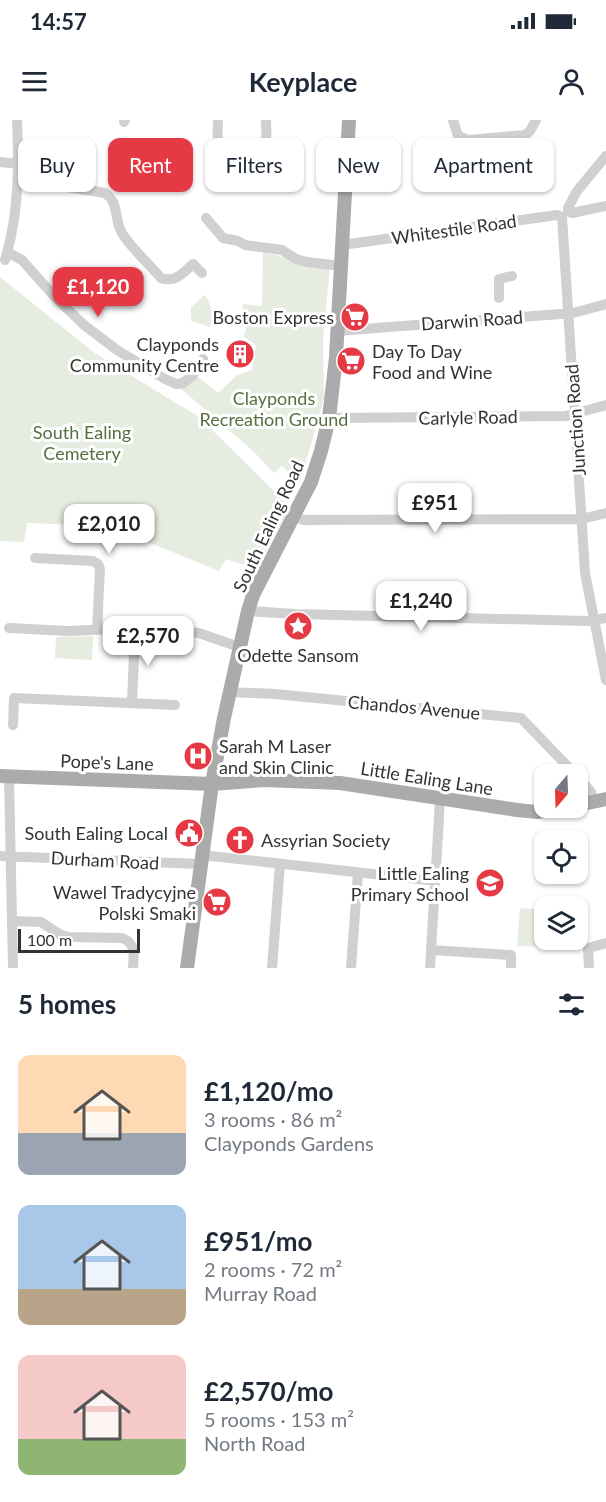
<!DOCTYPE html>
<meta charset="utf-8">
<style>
:root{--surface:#fff;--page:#f6f6f7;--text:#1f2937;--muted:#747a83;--accent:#e63946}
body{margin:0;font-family:Lato,sans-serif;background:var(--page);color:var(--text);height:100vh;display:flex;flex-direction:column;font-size:22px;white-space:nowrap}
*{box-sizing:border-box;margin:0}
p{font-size:20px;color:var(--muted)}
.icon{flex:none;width:33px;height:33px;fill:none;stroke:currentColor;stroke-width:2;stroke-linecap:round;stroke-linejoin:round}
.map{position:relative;height:848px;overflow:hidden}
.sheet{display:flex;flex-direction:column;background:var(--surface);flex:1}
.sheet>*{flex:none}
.banner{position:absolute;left:18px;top:18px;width:570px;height:54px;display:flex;gap:12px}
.needle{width:39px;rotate:199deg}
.fabs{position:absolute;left:534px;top:644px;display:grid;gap:12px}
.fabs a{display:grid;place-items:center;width:54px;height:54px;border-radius:12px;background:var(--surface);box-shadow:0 2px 4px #0004;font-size:30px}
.scale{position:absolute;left:18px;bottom:15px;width:122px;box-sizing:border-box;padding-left:6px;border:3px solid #333;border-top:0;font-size:16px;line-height:21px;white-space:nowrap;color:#333;-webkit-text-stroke:4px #fff;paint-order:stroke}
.price{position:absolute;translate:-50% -51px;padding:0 14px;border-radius:12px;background:#fff;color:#222;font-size:20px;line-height:39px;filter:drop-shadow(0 2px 3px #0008)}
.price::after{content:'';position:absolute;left:50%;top:36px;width:18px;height:14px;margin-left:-9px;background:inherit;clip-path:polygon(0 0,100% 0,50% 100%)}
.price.selected{background:var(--accent);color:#fff}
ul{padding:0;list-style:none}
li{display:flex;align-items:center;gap:18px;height:150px;padding:0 18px}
li span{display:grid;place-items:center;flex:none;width:168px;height:120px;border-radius:12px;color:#555}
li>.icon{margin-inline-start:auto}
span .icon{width:72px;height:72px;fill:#fffc;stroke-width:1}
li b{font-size:26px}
h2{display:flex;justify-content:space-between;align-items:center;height:72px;padding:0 18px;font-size:26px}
.chip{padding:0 21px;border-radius:12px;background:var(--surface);box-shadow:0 2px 4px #0004;font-size:21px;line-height:54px}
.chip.selected{background:var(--accent);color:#fff}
.status{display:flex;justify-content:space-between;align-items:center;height:42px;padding:0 30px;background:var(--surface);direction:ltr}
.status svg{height:16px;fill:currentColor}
header{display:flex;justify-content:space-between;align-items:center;height:78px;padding:0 18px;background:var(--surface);font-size:27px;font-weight:700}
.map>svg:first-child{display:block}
.green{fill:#e6ecdf}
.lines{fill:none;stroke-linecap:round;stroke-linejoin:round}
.minor{stroke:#d0d0d0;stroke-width:10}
.major{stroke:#ababab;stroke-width:14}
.labels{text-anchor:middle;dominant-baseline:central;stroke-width:6;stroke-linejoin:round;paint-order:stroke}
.street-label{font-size:18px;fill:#333;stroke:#fff}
.poi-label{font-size:18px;fill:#333;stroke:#fff;text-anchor:end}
.park-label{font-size:18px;fill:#56703f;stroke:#fff}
</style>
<div class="status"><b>14:57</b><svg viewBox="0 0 49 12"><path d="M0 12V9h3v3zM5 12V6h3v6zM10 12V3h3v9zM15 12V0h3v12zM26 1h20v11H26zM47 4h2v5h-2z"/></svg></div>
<header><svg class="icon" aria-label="menu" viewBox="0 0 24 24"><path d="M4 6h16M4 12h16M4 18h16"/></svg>Keyplace<svg class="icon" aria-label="person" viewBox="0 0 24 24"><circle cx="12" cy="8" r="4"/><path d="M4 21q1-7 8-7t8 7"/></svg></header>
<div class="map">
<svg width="606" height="848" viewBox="0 0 606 848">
<rect width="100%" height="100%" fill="#fff"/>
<path class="green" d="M263 132 330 148 323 218 324 278 300 363 282 346 274 353 252 330 180 268 196 255 218 273 237 255 252 250 256 225 244 217C247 206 248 200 242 190L243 184 262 186Z
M0 157 96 234 199 297 290 387 257 449 226 439 219 451 109 406 27 403 24 422 0 421Z
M205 175C212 186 214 195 210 207L191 201V187Z
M93 516 92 540 55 538 56 517Z
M520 788 542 790 544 819H548L549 827 517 826Z"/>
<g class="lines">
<path class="minor" d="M218 0C218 9 216 20 220 28 229 44 255 44 263 28 268 20 266 8 266 0
M453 0 458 16 468 20 525 15 530 11 536 0
M124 2 125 0
M606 36 577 71 568 88V91L572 93 606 86
M0 42 19 44
M18 63 68 67 105 73C119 82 114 98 121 111 126 123 151 146 161 158 175 163 183 153 193 144L202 153
M206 98 223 118 238 121 245 125 282 130 296 139 307 142 341 146
M342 125 557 95 562 97 585 453 606 560
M7 132 22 140 54 176 84 205 117 230 165 259 176 264 183 263 192 256 203 239
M5 140C19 94 19 48 17 0
M499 178V159L512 156
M337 211 573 193 606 184
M329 298 566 296 606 285
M294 397 304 400 581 399 606 393
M35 438 93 441 98 444 100 449 97 510
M248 491 295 494 587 501 606 498
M9 508 68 511 115 509 173 511 199 513 239 527
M229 572 275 574 521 598 575 654
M132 583 135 510
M13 605 14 578 175 585
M9 657 13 848
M578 657 591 672 593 682
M202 735 436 761
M0 736 200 744
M12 801 41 802 59 814 68 817 122 818C136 823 134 835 133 848
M431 830 511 835V848
M272 848 280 744
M351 848 358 753
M430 848 440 680
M589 848 588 828 606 823"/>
<path class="major" d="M0 656 212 664 264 660 340 663 517 690 537 692 565 687
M578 685 606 679
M187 848 212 664 224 598 248 491 253 475 311 362 321 331 329 298 336 237 349 0"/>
</g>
<defs>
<g id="supermarket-disc" transform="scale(1.5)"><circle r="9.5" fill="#e63946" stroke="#fff"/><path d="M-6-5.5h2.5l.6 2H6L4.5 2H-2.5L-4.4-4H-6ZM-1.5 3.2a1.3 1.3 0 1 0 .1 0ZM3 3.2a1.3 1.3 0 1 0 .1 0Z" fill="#fff"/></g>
<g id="building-disc" transform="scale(1.5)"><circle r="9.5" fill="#e63946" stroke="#fff"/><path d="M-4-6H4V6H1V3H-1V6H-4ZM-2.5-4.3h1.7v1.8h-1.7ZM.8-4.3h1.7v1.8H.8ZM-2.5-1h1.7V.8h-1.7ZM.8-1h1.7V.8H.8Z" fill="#fff"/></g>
<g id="sight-disc" transform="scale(1.5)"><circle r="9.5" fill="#e63946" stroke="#fff"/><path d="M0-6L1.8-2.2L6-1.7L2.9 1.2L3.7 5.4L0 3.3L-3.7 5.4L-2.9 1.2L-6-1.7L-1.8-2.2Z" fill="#fff"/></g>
<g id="hospital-disc" transform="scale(1.5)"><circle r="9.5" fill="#e63946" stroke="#fff"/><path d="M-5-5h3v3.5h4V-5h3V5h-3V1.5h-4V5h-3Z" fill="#fff"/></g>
<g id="civic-disc" transform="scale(1.5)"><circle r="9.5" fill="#e63946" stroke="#fff"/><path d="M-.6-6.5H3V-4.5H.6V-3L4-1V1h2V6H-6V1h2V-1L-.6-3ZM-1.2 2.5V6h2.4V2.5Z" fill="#fff"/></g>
<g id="church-disc" transform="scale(1.5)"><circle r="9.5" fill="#e63946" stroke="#fff"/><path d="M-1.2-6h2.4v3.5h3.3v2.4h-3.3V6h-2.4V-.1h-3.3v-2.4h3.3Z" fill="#fff"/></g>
<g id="school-disc" transform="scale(1.5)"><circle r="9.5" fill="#e63946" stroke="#fff"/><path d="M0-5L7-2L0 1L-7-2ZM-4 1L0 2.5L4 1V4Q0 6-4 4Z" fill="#fff"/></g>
</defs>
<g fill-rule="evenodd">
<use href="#supermarket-disc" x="355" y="197"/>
<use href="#building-disc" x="240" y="234"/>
<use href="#supermarket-disc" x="351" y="241"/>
<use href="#sight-disc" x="298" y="506"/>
<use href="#hospital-disc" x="198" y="636"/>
<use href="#civic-disc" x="189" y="713"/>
<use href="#church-disc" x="240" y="720"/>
<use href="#school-disc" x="490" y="763"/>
<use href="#supermarket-disc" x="217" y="782"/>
</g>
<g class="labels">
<g class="street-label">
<text transform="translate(454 109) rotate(-8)">Whitestile Road</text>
<text transform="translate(472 200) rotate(-4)">Darwin Road</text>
<text transform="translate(468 297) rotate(-1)">Carlyle Road</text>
<text transform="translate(575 300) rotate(-94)">Junction Road</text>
<text transform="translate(268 406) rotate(-65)">South Ealing Road</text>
<text transform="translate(414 587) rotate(5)">Chandos Avenue</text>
<text transform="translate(107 642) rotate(2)">Pope's Lane</text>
<text transform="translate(427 658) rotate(9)">Little Ealing Lane</text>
<text transform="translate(105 740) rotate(3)">Durham Road</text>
</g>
<g class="poi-label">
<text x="334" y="197">Boston Express</text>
<text x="219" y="224">Clayponds<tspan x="219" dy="21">Community Centre</tspan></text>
<text x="372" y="231" text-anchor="start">Day To Day<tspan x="372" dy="21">Food and Wine</tspan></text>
<text x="298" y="535" text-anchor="middle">Odette Sansom</text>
<text x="219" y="626" text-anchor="start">Sarah M Laser<tspan x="219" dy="21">and Skin Clinic</tspan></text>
<text x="168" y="713">South Ealing Local</text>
<text x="261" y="720" text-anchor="start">Assyrian Society</text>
<text x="469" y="753">Little Ealing<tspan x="469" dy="21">Primary School</tspan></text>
<text x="196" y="772">Wawel Tradycyjne<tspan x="196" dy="21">Polski Smaki</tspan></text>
</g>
<g class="park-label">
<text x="274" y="278">Clayponds<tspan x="274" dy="21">Recreation Ground</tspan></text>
<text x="82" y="312">South Ealing<tspan x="82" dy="21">Cemetery</tspan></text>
</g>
</g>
</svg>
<div class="fabs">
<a><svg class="needle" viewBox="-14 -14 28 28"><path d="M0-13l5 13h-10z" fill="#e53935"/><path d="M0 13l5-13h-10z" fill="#747a83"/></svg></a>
<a><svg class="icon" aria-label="locate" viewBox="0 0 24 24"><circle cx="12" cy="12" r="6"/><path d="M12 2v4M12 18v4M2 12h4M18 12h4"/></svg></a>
<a><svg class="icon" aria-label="layers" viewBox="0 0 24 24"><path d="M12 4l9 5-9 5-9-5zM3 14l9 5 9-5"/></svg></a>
</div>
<div class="scale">100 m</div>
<b class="price selected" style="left:98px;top:198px">£1,120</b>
<b class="price" style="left:435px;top:414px">£951</b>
<b class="price" style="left:109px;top:435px">£2,010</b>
<b class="price" style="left:421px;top:512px">£1,240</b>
<b class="price" style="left:148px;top:547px">£2,570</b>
<div class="banner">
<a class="chip">Buy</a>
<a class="chip selected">Rent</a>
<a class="chip">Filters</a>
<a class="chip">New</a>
<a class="chip">Apartment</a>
</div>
</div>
<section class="sheet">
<h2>5 homes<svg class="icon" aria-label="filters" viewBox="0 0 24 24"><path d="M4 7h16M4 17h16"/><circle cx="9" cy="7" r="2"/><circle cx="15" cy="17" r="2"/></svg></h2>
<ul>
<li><span style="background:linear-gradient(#ffd9b3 65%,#9aa5b1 0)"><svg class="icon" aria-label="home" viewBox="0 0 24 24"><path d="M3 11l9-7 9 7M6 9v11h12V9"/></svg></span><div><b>£1,120/mo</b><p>3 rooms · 86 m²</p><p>Clayponds Gardens</p></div></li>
<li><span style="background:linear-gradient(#a9c7e8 70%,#b9a48a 0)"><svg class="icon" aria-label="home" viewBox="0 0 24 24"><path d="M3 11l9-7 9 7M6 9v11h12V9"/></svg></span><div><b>£951/mo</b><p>2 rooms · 72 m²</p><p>Murray Road</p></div></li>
<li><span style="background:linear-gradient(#f6c9c9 70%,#8fb573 0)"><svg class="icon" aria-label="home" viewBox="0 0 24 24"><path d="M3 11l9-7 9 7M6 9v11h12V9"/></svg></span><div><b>£2,570/mo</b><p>5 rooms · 153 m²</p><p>North Road</p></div></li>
</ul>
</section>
